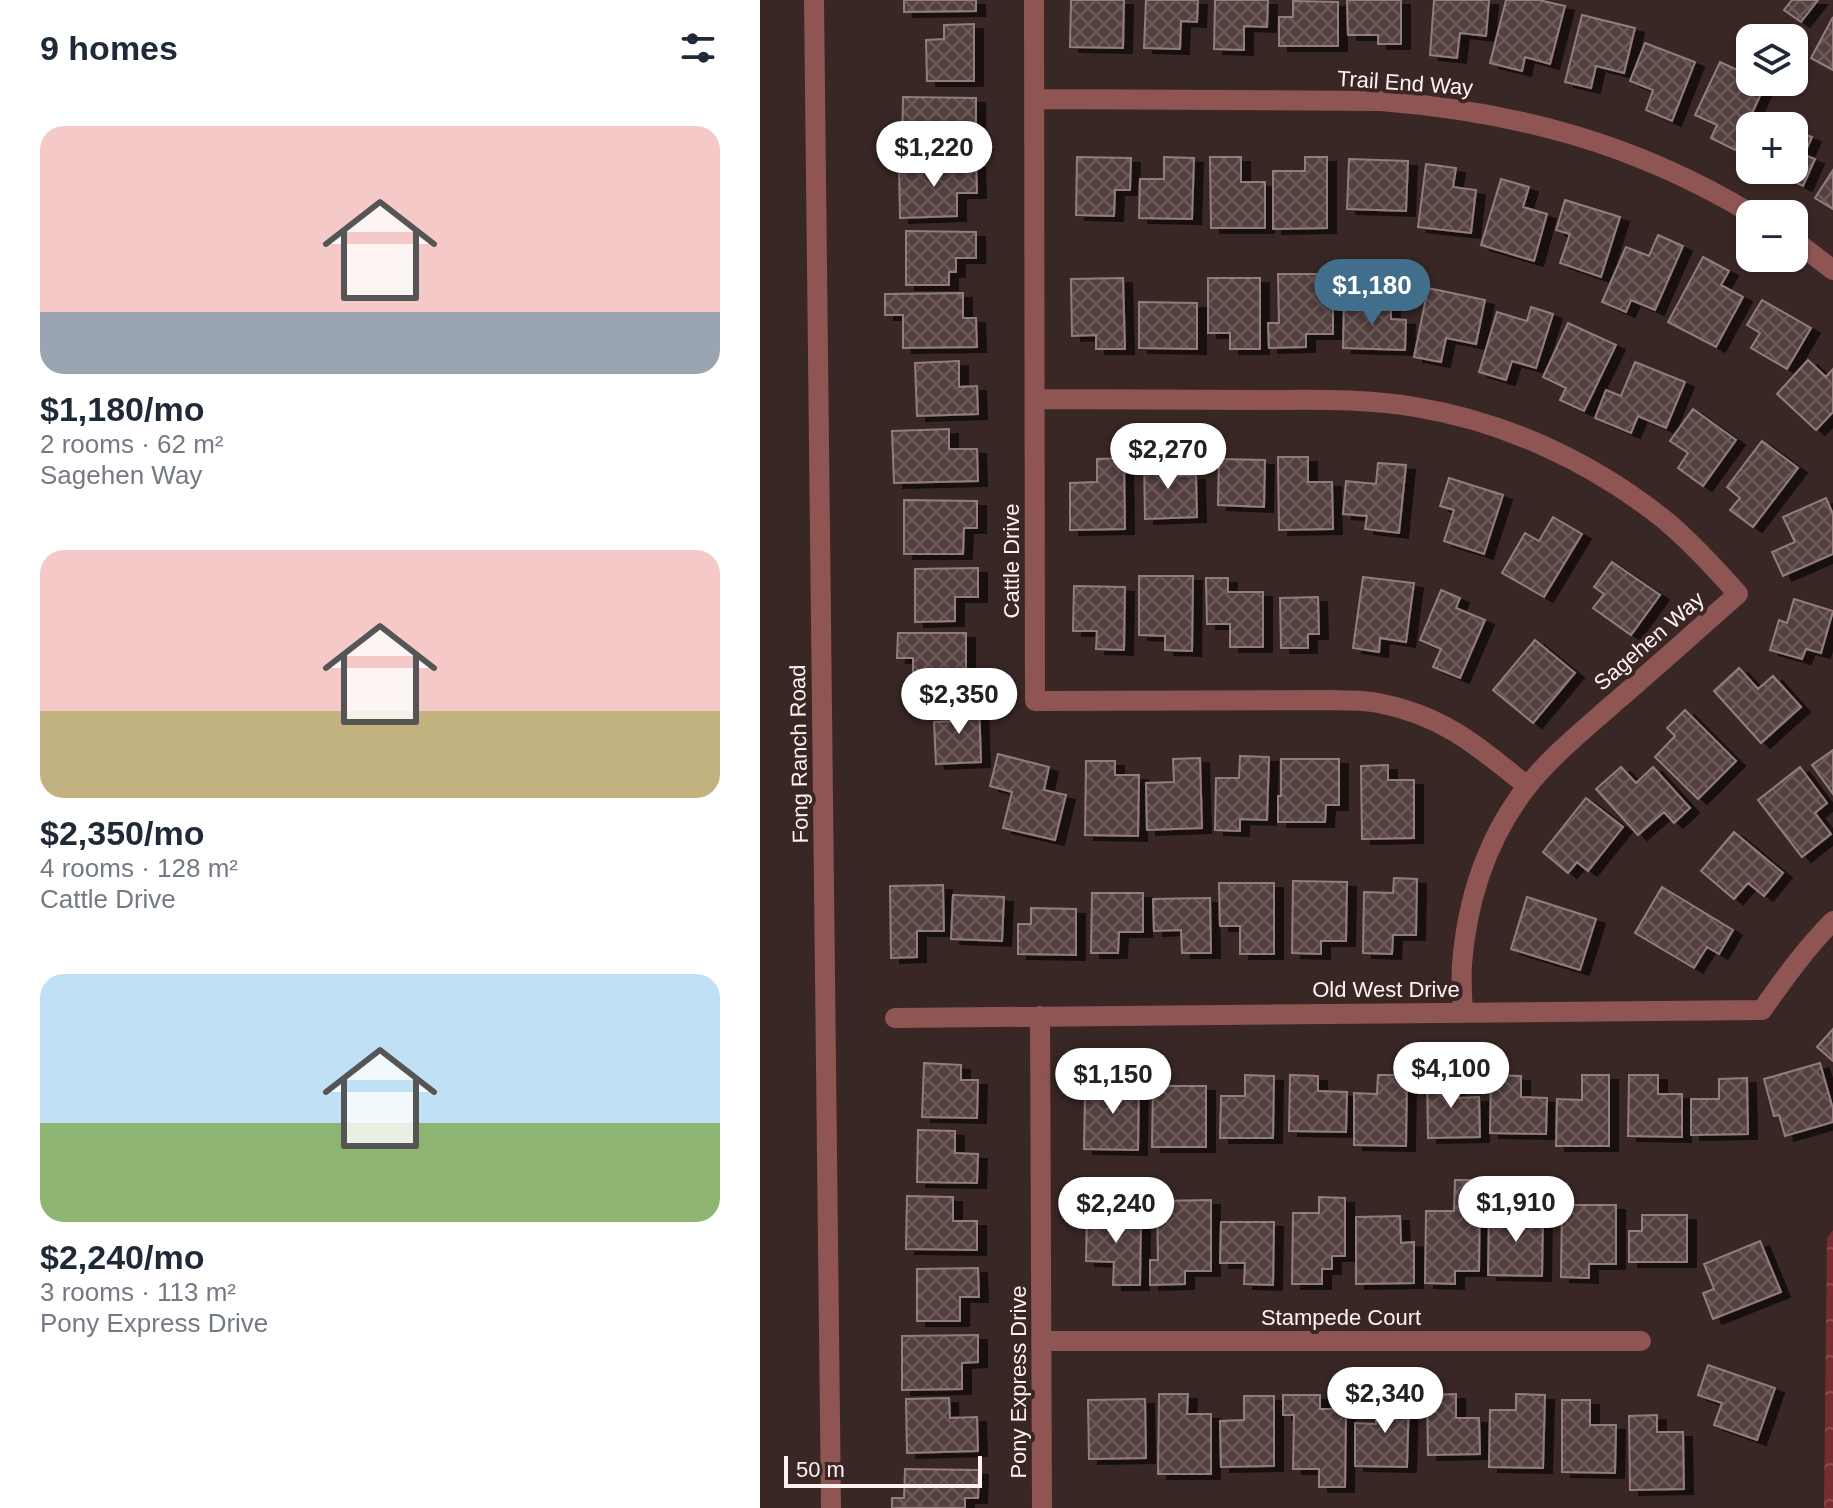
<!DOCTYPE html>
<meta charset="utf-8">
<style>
:root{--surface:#fff;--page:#f2f2f3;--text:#1f2937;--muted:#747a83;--accent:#416e8b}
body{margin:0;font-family:Arial,sans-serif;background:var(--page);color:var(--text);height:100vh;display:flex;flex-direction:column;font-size:30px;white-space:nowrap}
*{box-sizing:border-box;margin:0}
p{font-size:26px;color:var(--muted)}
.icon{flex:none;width:44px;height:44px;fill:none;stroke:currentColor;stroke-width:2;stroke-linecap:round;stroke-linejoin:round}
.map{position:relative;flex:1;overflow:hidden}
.sheet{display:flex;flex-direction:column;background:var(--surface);width:760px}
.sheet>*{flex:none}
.tools{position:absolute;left:976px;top:24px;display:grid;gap:16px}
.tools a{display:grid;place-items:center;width:72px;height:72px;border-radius:16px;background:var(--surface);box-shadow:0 2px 6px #0004;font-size:40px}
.scale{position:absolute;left:24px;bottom:20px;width:198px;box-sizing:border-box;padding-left:8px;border:4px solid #fef1f0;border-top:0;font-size:22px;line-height:28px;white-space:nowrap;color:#fef1f0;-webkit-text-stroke:6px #392725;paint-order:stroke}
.price{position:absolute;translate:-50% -68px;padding:0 18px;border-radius:28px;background:#fff;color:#222;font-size:26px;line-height:52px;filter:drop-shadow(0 2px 4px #0008)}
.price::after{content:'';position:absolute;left:50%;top:48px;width:24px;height:18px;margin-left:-12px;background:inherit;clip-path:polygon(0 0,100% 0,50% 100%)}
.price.selected{background:var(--accent);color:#fff}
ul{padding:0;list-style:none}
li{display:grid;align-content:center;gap:16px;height:424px;padding:0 40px}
li span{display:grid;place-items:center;height:248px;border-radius:24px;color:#555}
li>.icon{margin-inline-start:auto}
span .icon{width:144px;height:144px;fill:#fffc;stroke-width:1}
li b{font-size:34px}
h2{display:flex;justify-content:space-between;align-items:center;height:96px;padding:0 40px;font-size:34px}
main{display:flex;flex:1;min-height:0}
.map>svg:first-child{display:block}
.park{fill:url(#park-crowns)}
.building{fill:url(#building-cross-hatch);stroke:#937d7b;stroke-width:2;filter:url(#shadow)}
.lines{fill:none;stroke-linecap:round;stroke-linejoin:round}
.minor{stroke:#8e5552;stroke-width:20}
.labels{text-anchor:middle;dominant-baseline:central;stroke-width:8;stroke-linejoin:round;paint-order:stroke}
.street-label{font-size:22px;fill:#fef1f0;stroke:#392725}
</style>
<main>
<section class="sheet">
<h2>9 homes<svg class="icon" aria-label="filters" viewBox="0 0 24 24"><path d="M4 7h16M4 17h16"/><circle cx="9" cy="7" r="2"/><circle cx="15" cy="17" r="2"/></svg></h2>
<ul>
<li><span style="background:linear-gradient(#f6c9c9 75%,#9aa5b1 0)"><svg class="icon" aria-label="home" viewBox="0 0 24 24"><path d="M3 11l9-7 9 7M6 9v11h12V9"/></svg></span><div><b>$1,180/mo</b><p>2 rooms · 62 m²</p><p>Sagehen Way</p></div></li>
<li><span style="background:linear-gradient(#f6c9c9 65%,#c2b280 0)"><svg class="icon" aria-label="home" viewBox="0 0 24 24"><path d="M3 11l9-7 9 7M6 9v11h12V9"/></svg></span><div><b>$2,350/mo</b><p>4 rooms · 128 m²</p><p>Cattle Drive</p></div></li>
<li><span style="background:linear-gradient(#bfe0f5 60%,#8fb573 0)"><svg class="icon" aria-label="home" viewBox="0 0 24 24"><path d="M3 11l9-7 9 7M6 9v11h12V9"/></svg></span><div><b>$2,240/mo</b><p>3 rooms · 113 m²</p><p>Pony Express Drive</p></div></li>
</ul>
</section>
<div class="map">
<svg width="1073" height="1508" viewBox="0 0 1073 1508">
<defs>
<pattern id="park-crowns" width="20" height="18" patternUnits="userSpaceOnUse" patternTransform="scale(2)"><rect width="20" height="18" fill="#752e2d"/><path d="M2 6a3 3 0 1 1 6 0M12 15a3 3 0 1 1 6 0" fill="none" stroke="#8a4d4c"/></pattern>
<pattern id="building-cross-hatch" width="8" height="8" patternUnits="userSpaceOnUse" patternTransform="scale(2)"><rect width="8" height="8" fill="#554140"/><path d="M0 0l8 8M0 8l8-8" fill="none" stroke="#6e5d5c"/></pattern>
<filter id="shadow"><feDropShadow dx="9" dy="5" stdDeviation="0" flood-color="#0009"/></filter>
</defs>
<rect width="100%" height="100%" fill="#392725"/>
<path class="park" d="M1073 1230V1508H1064L1067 1238Z"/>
<path class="building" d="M144 0H216V11L144 12Z
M311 0H364L363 48 310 47Z
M386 0H438L437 22 421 21 420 49 384 48Z
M455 0H508L507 27 484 26V50L454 49Z
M587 0H641V44H618V35H588Z
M674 0H729L726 36 700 33 697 58 670 55Z
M746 0H779L805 6 790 64 765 57 762 71 730 63Z
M1032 0H1058L1041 22 1024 10Z
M533 1 578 2V46H519V17H533Z
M822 15 875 28 864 73 836 66 831 88 805 82Z
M1073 17V70L1051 58Z
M214 24V81H167L166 40 184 39V25Z
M885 43 935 62 912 121 886 110 893 90 870 81Z
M960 62 990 76V82L1006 83 975 150 951 138 957 125 935 115Z
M143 97 216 98V124H202V152L142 151Z
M1034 130 1052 137 1044 155 1055 159 1043 186 1008 170H1034Z
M317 157 371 158 370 190H355L354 216 316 215Z
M404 157 434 158 432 219 379 218 380 179H404Z
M450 157H481V182H505V228H451Z
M545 157H567V228L513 229V171H545Z
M589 159 648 161 646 211 587 209Z
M216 163 217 193H197V216L140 218 139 165Z
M666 164 696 168 693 187 716 190 711 233 658 227Z
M1073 170V209L1055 198Z
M741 179 769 187 763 207 787 214 774 261 721 245Z
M805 200 860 217 841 277 800 263 810 234 796 230Z
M146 231 216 232V258H196V272H189V285H146Z
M898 235 923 246 895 310 871 300 866 312 842 302 866 247 889 256Z
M943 257 969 271 961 285 983 297 956 347 908 322Z
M518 274H573V334H546V347L509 348 508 323H519Z
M363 278 365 349H336V335L312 336 311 279Z
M448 278H500V349H470V333H448Z
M668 288 725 300 716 344 686 338 681 362 654 357Z
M203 293V318H216L217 347 143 348V315H125V294Z
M1002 300 1051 328 1027 369 991 348 1000 333 987 325Z
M379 302 437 303V349L379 348Z
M584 302 631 303V319L646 320 645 350 583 348Z
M771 307 793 314 776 368 752 361 746 380 719 372 737 312 767 321Z
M808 323 856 345 824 411 800 400 806 388 783 377Z
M1048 360 1066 377 1073 369V412L1056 430 1017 394Z
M199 361V387L217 386 218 414 157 416 155 363Z
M875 362 925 382 906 428 878 416 871 433 835 418 846 390 861 396Z
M933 409 976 440 943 486 918 468 928 453 910 441Z
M189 429V449H217L218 481 134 483 132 431Z
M1002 441 1038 468 993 527 970 510 980 498 967 487Z
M412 457 413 476 436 475 437 517 385 519 384 458Z
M518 457H548V482H572L573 529 519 530Z
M364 458 365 529 310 530V483L337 482V459Z
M459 459 505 460 504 507 458 505Z
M618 463 646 465 639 533 605 529 607 516 583 514 586 481 616 484Z
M689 478 743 495 724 554 684 541 694 510 680 506Z
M1066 498 1073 514V554L1023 576 1012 552 1035 542 1023 517Z
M144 500 217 501V528H204L203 554H144Z
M793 517 822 534 784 597 742 573 765 533 779 541Z
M852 562 900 595 871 635 833 608 844 594 834 587Z
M218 568V597H195V621L155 622V569Z
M379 576H433L432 651 405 650V636L379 635Z
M603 577 654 583 646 642 620 638 619 652 593 648Z
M446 578H468V592H503V647H470V624H447Z
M314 586 365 587 364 650 336 649 337 631H313Z
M681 590 700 598 696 608 725 620 700 678 673 667 681 649 660 640Z
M558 597 559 634H548V648H521L520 598Z
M1034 599 1073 611 1061 653 1046 649 1042 659 1010 650 1019 620 1027 623Z
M138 633H206V688L153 687V658H137Z
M775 640 815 673 773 723 733 690Z
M979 668 998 689 1013 676 1041 707 1001 743 954 691Z
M219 702 221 762 176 764 174 722 193 721 192 703Z
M925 710 976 761 938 799 895 757 915 736 907 728Z
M1073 750V794L1052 765Z
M238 754 289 767 284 790 306 795 295 840 243 828 252 792 230 786Z
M480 756 509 757 507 820 480 819V831L455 830 456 778H479Z
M440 758 442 828 387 830 386 783 414 782 413 759Z
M521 759H579V805H566L565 822H518V796H521Z
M326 761H355V775H379L378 836 325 835Z
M628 765V780H654V838L602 839 601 766Z
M861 767 876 783 893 767 930 808 914 823 904 812 878 835 836 789Z
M1040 767 1067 803 1055 813 1071 834 1042 857 998 800Z
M826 798 863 827 828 871 817 862 808 873 783 852Z
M974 832 1023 873 1004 896 988 883 974 899 941 871Z
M634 878 657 879 656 935H633L632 954 603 953 604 892 633 893Z
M533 881 587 882 586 941H561V954L532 953Z
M459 883H514V954H480V926H460Z
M183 885 184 931H157V957L131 958 130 886Z
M902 887 973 930 959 954 947 947 934 968 875 933Z
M332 893H383V932H359L358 953H331Z
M193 895 244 897 242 941 191 939Z
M767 897 836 919 820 970 751 949Z
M450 898 451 953H422L421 930 394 931 393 899Z
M271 908 316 909V955L258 954V924H271Z
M1073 1029V1061L1057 1047Z
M164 1063 201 1065V1080H218L217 1118 162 1117Z
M1060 1063 1073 1109V1122L1025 1136 1019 1115 1014 1116 1004 1079Z
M695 1074V1098L719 1097 720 1137 668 1138 667 1075Z
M485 1075 514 1076 513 1138H460L461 1096H485Z
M530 1075 558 1076V1091L587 1092 586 1132 529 1131Z
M618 1075H647L646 1146 594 1145V1093L617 1094Z
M731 1075 761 1076V1097L787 1098 786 1134 730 1133Z
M822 1075H849V1146H796L797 1099 822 1100Z
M869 1075H898V1094H922V1137L868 1136Z
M350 1076 379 1077 378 1150 324 1149 325 1091 350 1092Z
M987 1078 988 1134 931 1135V1099H959V1079Z
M393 1086H446V1147H392Z
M158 1130 195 1131V1153L218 1154 217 1183 157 1182Z
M695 1180H720L719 1271H695V1284L665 1283 666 1211H694Z
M147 1196 193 1197V1221H217V1250L146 1249Z
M559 1197 585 1198V1256H572V1269H562V1284H532L533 1213H559Z
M451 1200V1271H425V1284L390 1285V1260H398L397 1201Z
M802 1205H856V1264H829V1278L801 1277Z
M729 1213 783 1214 782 1276 728 1275Z
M327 1214 381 1215 380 1285H353L354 1262 326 1261Z
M882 1215H927V1262H869V1231H882Z
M640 1216 641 1243 654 1242V1283L596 1284V1217Z
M461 1222H514L513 1285 484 1284 485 1263H460Z
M1000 1241 1021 1292 953 1319 943 1293 954 1289 944 1264Z
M218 1268 219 1297H200V1321H157V1269Z
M218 1335V1362L202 1363V1389L142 1390V1336Z
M948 1365 1015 1388 997 1440 954 1425 962 1403 938 1395Z
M399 1394H428L427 1414H451V1474H398Z
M696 1394V1418H719L720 1454 668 1455 667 1395Z
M756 1394 785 1395 783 1468 729 1467 730 1410H756Z
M523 1395H560V1409H586L585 1487H559V1469H533L534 1415H523Z
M616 1395 649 1396 647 1467 595 1466V1423L616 1424Z
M484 1396H514V1466L461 1467 460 1421 484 1420Z
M189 1398 190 1418 217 1417 218 1451 147 1453 146 1399Z
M385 1399 386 1458 329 1459 328 1400Z
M802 1400H830V1425H856L855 1473 802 1472Z
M897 1415V1432H923L924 1489 870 1490 869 1416Z
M145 1469 219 1470 218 1498H205V1508H132V1498H144Z"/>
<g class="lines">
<path class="minor" d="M54 0 71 1508
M274 0 275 701 575 700C589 701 605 700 618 703 683 715 719 747 767 786
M275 99 621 101C757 112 874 143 992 214
M1034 240 1073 270
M275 399C349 399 424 400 499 400 551 400 604 398 655 407 747 422 834 463 906 521 932 543 955 568 978 594 937 630 896 667 854 703 824 730 791 756 766 788 727 839 707 901 702 964 701 980 702 997 703 1013
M280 1016 282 1508
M135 1018 1002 1010C1024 979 1046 948 1073 921
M282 1341H881"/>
</g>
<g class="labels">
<g class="street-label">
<text transform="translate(645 83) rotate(4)">Trail End Way</text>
<text transform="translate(251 561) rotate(-90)">Cattle Drive</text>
<text transform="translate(889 641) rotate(-41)">Sagehen Way</text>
<text transform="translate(39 754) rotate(-91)">Fong Ranch Road</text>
<text x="626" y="989">Old West Drive</text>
<text x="581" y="1317">Stampede Court</text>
<text transform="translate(258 1382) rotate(-90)">Pony Express Drive</text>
</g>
</g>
</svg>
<div class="tools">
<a><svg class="icon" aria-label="layers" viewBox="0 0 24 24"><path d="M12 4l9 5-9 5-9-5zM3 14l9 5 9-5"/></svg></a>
<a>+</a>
<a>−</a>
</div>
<div class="scale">50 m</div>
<b class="price" style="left:174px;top:189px">$1,220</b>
<b class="price selected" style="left:612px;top:327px">$1,180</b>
<b class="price" style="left:408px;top:491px">$2,270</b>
<b class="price" style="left:199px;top:736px">$2,350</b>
<b class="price" style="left:691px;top:1110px">$4,100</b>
<b class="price" style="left:353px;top:1116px">$1,150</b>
<b class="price" style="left:756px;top:1244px">$1,910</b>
<b class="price" style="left:356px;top:1245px">$2,240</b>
<b class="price" style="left:625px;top:1435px">$2,340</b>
</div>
</main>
